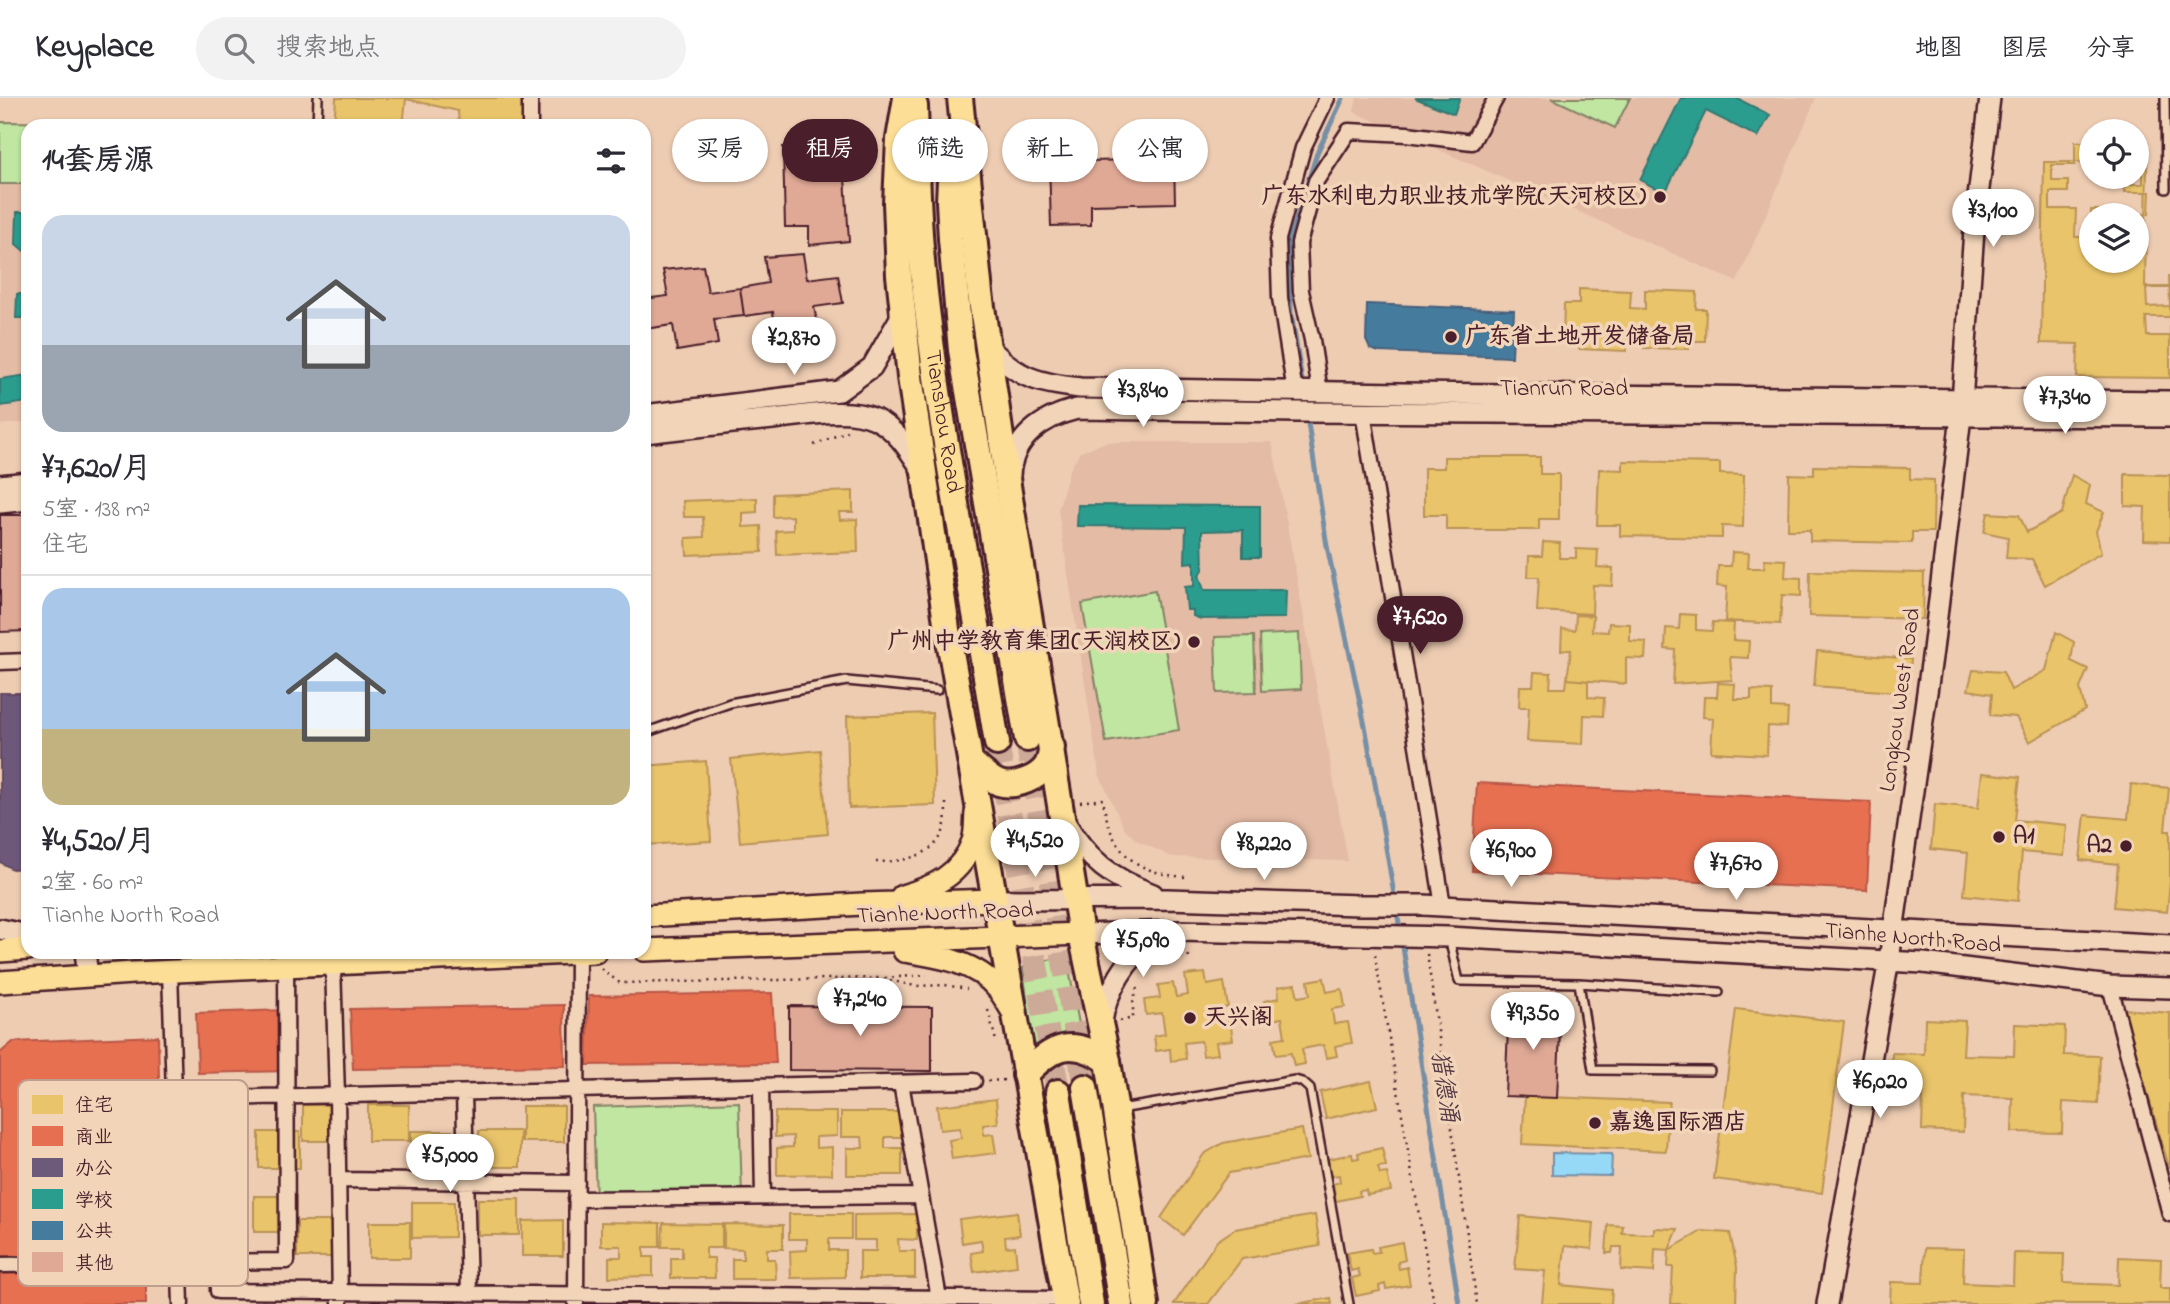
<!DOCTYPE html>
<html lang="zh">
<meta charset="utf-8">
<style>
:root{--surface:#fff;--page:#f2f2f3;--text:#2b2b33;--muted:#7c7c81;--line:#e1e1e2;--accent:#4a1f2b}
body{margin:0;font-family:"Indie Flower","LXGW WenKai TC",sans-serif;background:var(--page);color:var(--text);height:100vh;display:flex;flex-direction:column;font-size:26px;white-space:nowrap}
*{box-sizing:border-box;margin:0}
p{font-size:23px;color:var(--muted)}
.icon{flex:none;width:38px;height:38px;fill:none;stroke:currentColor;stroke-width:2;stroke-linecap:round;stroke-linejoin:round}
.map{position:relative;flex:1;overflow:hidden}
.drawer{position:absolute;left:21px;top:21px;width:630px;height:840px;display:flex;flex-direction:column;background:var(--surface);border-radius:21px;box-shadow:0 2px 5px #0004}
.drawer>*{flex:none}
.banner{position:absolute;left:672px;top:21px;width:665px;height:63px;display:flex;gap:14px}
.buttons{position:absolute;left:2079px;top:21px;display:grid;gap:14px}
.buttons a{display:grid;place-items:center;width:70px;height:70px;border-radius:50%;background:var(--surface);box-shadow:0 2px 5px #0004;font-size:35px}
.price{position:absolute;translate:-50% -60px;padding:0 16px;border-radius:24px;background:#fff;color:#222;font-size:23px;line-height:46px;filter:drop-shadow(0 2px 4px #0008)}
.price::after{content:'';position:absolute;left:50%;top:42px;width:21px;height:16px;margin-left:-10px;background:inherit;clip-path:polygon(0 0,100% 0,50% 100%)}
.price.selected{background:var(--accent);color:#fff}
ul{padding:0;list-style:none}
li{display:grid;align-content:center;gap:14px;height:371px;padding:0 21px}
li+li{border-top:2px solid var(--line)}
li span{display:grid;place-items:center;height:217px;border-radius:21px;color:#555}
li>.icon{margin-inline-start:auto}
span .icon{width:126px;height:126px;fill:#fffc;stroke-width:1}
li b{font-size:30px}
h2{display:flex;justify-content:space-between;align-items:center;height:84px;padding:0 21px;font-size:30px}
.chip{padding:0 24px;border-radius:32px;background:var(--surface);box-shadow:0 2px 5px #0004;font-size:24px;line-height:63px}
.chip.selected{background:var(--accent);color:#fff}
header{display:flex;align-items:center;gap:42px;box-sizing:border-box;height:98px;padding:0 35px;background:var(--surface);border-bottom:2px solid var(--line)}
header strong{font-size:33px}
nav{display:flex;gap:38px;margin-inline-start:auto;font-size:24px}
.search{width:490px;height:63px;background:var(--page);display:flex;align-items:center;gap:18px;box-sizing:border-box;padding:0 24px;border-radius:38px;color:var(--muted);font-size:26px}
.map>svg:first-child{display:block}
.built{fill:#e4bba5}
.green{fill:#c0e6a1;stroke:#858266;stroke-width:2}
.water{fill:#95d9f7;stroke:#778fa5;stroke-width:2}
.homes{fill:#e9c46a;stroke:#b99257;stroke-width:2;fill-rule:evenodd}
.shops{fill:#e76f51;stroke:#b85746;stroke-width:2}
.offices{fill:#6d597a;stroke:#624862;stroke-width:2}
.schools{fill:#2a9d8f;stroke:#347771;stroke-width:2}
.public{fill:#457b9d;stroke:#465f7b;stroke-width:2}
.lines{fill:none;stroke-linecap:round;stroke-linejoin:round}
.stream{stroke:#778fa5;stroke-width:5}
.building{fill:#e0a996;stroke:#4a1f2b;stroke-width:2}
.highway-tunnel{stroke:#cda997;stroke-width:24;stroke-dasharray:24 12;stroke-linecap:butt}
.lane-casing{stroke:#4a1f2b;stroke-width:12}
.street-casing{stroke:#4a1f2b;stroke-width:19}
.secondary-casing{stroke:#4a1f2b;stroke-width:24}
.primary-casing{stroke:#4a1f2b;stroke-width:26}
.highway-casing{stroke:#4a1f2b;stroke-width:30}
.path{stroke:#4a1f2b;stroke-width:2.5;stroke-dasharray:2 5;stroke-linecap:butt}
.lane{stroke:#f2d5b9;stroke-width:7}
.street{stroke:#f2d5b9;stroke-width:14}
.secondary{stroke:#f2d5b9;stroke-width:19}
.primary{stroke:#fdde96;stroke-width:21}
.highway{stroke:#fdde96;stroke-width:24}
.secondary-bridge-casing{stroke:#4a1f2b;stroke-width:24;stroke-linecap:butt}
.secondary-bridge{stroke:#f2d5b9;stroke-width:19}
.poi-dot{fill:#4a1f2b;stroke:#f2d5b9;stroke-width:2.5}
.labels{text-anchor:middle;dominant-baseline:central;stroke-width:7;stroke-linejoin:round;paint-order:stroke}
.poi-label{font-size:23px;font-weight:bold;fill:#4a1f2b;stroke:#f2d5b9;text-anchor:start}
.street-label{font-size:23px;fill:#4a1f2b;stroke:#f2d5b9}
.water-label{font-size:24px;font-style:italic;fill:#553b4a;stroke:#f2d5b9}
.key{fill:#f2d5b9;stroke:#c09e8e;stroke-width:2}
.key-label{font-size:19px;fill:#4a1f2b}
</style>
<header>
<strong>Keyplace</strong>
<div class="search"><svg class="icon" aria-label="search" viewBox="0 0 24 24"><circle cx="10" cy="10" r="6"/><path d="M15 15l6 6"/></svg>搜索地点</div>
<nav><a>地图</a><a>图层</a><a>分享</a></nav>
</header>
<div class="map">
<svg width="2170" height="1206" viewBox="0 0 2170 1206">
<rect width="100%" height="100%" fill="#eeccb2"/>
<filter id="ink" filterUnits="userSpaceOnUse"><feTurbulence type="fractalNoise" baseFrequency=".0143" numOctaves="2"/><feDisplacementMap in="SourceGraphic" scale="14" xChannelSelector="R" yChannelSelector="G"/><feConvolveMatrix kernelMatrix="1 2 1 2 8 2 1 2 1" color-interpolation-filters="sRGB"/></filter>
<g filter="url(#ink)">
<path class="built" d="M1357 0H1816L1737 184 1354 14Z
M0 24 116 25V28H28V324L0 327Z
M1106 344H1272L1348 763 1172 759 1136 742 1124 730 1099 676 1058 412 1069 373 1080 354Z"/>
<path class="green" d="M1551 0H1630L1615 30Z
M0 24 116 25V28H28V86H0Z
M1155 493 1179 632 1106 644 1082 506Z
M1299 535 1301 591 1262 593 1260 537Z
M1254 538 1256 594 1217 595 1215 539Z
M1059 860 1068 866 1081 937H1060L1033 948 1023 870 1030 865Z
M739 1004 742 1098 596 1102 593 1009Z"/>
<path class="water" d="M1552 1055 1612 1056 1611 1078 1552 1077Z"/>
<path class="homes" d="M336 0H529L528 28H459L458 13 406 1 403 28H334Z
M2075 44H2090L2089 72H2091V79H2137V66H2143V86H2125V94H2150L2149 116 2102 117V112H2091V139H2075L2076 111H2050V94H2068V83H2052V67H2075Z
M2044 64H2091V79H2137V65H2147L2145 189H2170V280L2077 279 2078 246 2041 245ZM2091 117H2137V163H2091Z
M2169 177 2170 208 2147 209 2146 190H2170Z
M1579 191 1631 193 1630 210 1645 211V192L1697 194 1696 211H1706L1705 243H1689V251L1644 250 1645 236H1627L1626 253 1579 251V242L1563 241 1564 206H1579Z
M2146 219H2170V238H2147Z
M1444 359H1540V376H1559V421H1539V432H1446V417H1424V370H1444Z
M1623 363 1720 365V376L1744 377 1743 429 1722 428V440L1620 438V427H1597L1599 371 1623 372Z
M1814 368 1910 370V381L1934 382 1933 434H1912V445L1810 443V432H1788L1789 376 1814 377Z
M2125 376 2170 377V443L2144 442 2145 409 2125 408Z
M2072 377 2090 387 2086 406 2104 414 2096 433 2101 455 2045 487 2032 461 2006 460 2008 439 1984 434 1988 415 2019 417 2027 434 2062 415Z
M853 393V414H839L840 422 857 421 858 454 777 457 776 433 793 432V418L773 419V396Z
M757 400V414L743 415V429L761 428 762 454 687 457 686 440 704 439 703 419H684L683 403Z
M1543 444 1560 445 1559 460H1576V451L1598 452 1597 469 1613 470 1612 488 1593 487 1592 516 1537 513 1539 479H1528L1529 458H1542Z
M1732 454 1749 455 1748 470H1764L1765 461 1786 462 1785 479 1801 480V498L1782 497 1780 526 1725 523 1727 489 1717 488 1718 468H1731Z
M1810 473 1924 475 1923 521 1809 518Z
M1680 516 1696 517V532L1712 533 1713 524 1734 525 1733 542 1749 543 1748 560 1730 559 1732 582 1673 586 1675 552 1665 551 1666 530 1679 531Z
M1576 517 1593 518 1592 533 1608 534 1609 525 1630 526V543L1646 544 1645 561 1626 560V586L1567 581 1571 552H1561L1562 531 1575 532Z
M2056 534 2074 544 2071 563 2088 571 2080 590 2085 612 2029 644 2016 619 1990 617 1992 596 1968 592 1973 572 2003 574 2011 592 2046 572Z
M1817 553 1911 561 1908 595 1814 588Z
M1534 574 1551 575 1550 590H1566L1567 581 1588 583V599L1604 600 1603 618 1584 617 1583 646 1527 643 1529 609H1519L1520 588H1533Z
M1718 585 1735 586 1734 601H1751V592L1772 593V610L1788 611 1787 629 1768 628 1767 657 1711 654 1713 620 1703 619 1704 599H1717Z
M932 615 935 707 849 710 847 618Z
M820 652 828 736 740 744 731 661Z
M706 663 711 743 644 747V668Z
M1982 675 2020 679 2015 722 2067 727 2064 758 2022 754 2018 803 1964 797 1968 755 1931 751 1935 706 1978 710Z
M2131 686 2169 690 2165 733H2170V784L2167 814 2114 809 2118 766 2080 762 2085 717 2128 721Z
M1205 875 1207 887 1224 884 1228 909 1215 911 1217 925 1230 923 1233 942 1216 944 1218 956 1203 958 1201 943 1184 945 1186 961 1171 963 1170 951 1156 953 1154 938 1165 936 1162 915 1146 917 1144 902 1160 900 1158 887 1173 885 1176 899 1188 897 1185 877Z
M1324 880 1327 894 1342 891 1345 909 1332 911 1334 926 1348 924 1352 945 1335 948 1337 958 1326 960 1323 947 1302 951 1305 966 1294 968 1291 955 1276 957 1273 941 1285 939 1282 920 1267 923 1264 903 1279 900 1278 889 1295 886 1298 899 1310 897 1308 883Z
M771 901 772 953 720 954 719 921H689L690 947 659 948 658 921 638 922 639 951 597 952 596 906Z
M891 910H911L921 925 905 938V944L921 952 923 962 906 970 891 968 877 954 853 953 848 965 833 964 815 957 813 949 824 942 825 932 810 923 816 912 841 911 853 925H877Z
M1736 911 1844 924 1822 1095 1714 1081Z
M2123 911 2170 915V1069H2169Z
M1925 921 1965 923 1963 957 2014 958 2015 926 2065 928 2064 957 2100 958 2098 1006 2063 1004 2062 1035 2012 1034 2013 1000 1964 998 1963 1034 1922 1032 1923 996 1890 995 1892 955 1924 956Z
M1371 983 1377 1009 1326 1021 1320 994Z
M1525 998 1669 1004 1666 1053 1522 1046Z
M996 1001 998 1025 983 1027 984 1037 993 1036 996 1055 952 1061 949 1042 961 1040 960 1030 940 1032 937 1008Z
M303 1007H344V1043H303Z
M368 1007H409V1043H368Z
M522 1008H564V1044H522Z
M775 1014H837V1038L816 1039V1050L832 1049V1076L777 1077V1050L793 1049V1038L775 1039Z
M841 1014H903V1039H885V1050H902V1077H847V1050H863L862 1039H841Z
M1302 1031 1308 1061 1229 1075 1183 1137 1161 1120 1204 1056 1223 1045Z
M411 1033H452V1069H411Z
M479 1033H520V1069H479Z
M259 1034H300V1070H259Z
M1382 1050 1386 1068 1378 1069 1380 1076 1387 1075 1391 1093 1367 1097 1366 1092 1359 1093 1360 1098 1336 1103 1333 1086 1340 1084 1339 1077 1331 1078 1328 1061 1352 1056 1353 1061 1359 1060 1358 1055Z
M254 1098H296V1134H254Z
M478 1101H519V1137H478Z
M412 1104H454V1139L412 1140Z
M1017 1114 1020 1137 1005 1139 1006 1149 1015 1148 1017 1168 974 1174 971 1155 983 1153 981 1142 962 1145 959 1121Z
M789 1116H851V1141H829V1152H845V1179L791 1180 790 1153 807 1152V1141H789Z
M917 1116V1142L898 1141 899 1153H915V1180H860V1153H876V1142H854V1117Z
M1315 1117 1320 1148 1242 1161 1208 1206H1174L1217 1143 1235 1131Z
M1520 1118 1594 1125 1592 1151 1565 1148 1561 1187 1612 1192 1611 1206H1542L1545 1173 1515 1171Z
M563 1122V1158H522V1123Z
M297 1123H339V1159H297Z
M369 1124H410V1160H369Z
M601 1124 660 1125V1149H644V1159H653V1178L609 1179V1159H621V1148H601Z
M663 1125 722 1126V1150H706V1160H714L715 1180H671V1160H682V1149H662Z
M724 1126 783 1127V1151H767V1161H775L776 1181H732V1161H743V1151L724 1150Z
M1608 1127 1623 1128 1622 1135 1654 1136V1130L1678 1131 1669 1152 1655 1151 1654 1174 1621 1172 1622 1149H1613L1612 1155H1606Z
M1702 1133 1730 1135 1737 1169 1736 1206H1671L1673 1169H1668L1669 1152Z
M1402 1144 1405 1162 1398 1164 1399 1171 1407 1169 1410 1187 1386 1191 1385 1186 1379 1188 1380 1193 1356 1198 1352 1180 1360 1178 1358 1171 1351 1173 1347 1155 1371 1151 1372 1155 1379 1154 1378 1149Z
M1925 1150 1964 1151 1963 1185 2013 1187 2014 1155 2064 1156 2063 1185 2118 1187 2119 1159 2161 1161 2160 1190H2170V1206H1890L1891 1184 1923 1185Z
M1331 1200 1332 1206H1296Z"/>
<path class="shops" d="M1477 685 1871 704 1867 792 1472 773Z
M772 895 776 965 587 967 589 898Z
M564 907 565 968 353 971 350 911Z
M287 912 289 973 198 975 196 915Z
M158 938 161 1058 146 1059V1206H0V955L13 944Z"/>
<path class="offices" d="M0 595H28V770L12 771 0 764Z"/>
<path class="schools" d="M1415 0H1460L1454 16Z
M1681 0H1736L1770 17 1758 39 1706 13 1665 95 1640 82Z
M17 114H28V156L16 146Z
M17 196H28V220H16Z
M28 277V304L0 308V281Z
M1078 407 1260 408V459H1243V432L1202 433 1203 472 1199 477 1204 492H1286L1285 520 1201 521 1193 518V512H1187L1185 489 1194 488V464L1185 465 1186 429 1077 428Z"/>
<path class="public" d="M1367 206 1514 212 1512 259 1379 254 1370 251 1366 242Z"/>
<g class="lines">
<path class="stream" d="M1303 289 1291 214 1289 144 1317 55 1343 0
M1307 319 1327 448 1366 633 1395 802
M1397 812 1400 833
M1402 843 1459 1206"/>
</g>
<path class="building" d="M817 28 828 33 835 45 843 47 849 143 809 147V129H785L783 49H792L794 38 804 29Z
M1174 61 1175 105 1091 107V127L1051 128 1049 64Z
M803 156 807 181 838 177 843 205 814 209 819 234 777 240 773 214 744 218 740 190 768 185 764 159Z
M703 168 708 194 740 190 744 218 714 221 718 246 677 253 673 227 644 231V201L668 198 663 172Z
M0 417H28V533L0 534Z
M789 908 932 909V973L789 972Z
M1509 909 1561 911 1557 1000 1505 998Z"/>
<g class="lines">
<path class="highway-tunnel" d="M1027 641 1085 989
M997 645 1058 994"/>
<g class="lane-casing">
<path id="lane" d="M2165 0 2166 91
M317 28 318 0
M644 635 730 605 847 583 937 592
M1449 840 1459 883 1579 885 1719 894
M1579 885 1593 972 1710 973
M1120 1011 1295 982 1302 984 1310 991 1349 1206"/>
</g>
<g class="street-casing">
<path id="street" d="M530 28V0
M1295 294 1280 200 1278 141 1303 50 1327 0
M1320 294 1312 242 1301 193 1299 145 1316 83 1349 33 1407 36 1472 44 1496 0
M1363 314 1443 808
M0 564 28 563
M333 866 337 998 340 1206
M170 874 181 1206
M2110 888 2170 1116
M974 983 216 1000 218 1193 1065 1201
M901 985 940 1206
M761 988 763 1099
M464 995 469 1196
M339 1082 577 1085
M179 1092 217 1087
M576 1101 921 1098
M0 1167 287 1163 286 854
M576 1205 578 855"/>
</g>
<g class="secondary-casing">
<path id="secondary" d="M987 247C1017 280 1037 285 1080 290L1402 295 2170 303
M644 317 839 293 872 269 900 220V209
M644 335C687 330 730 325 773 321 803 318 848 308 875 321 897 332 909 352 922 372
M1010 378C1012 340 1043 319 1077 311L1298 314 2170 319
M0 387 28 384
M0 405 28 402
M1065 724C1088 762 1112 781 1153 796
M996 802 1167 801 1360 807
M1423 807 2170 847
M0 831 28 837
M1081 836 1178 833 1448 839 1923 865 2110 888 2170 890
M85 854 88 878
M1102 925C1105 896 1128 857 1153 842 1158 840 1164 838 1169 837
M1827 1206 1889 862 1933 552 1961 318 1974 132 1990 0"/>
</g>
<g class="primary-casing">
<path id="primary" d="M902 798C934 789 961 777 973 743 976 734 975 724 976 715
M644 818 862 806 996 802
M644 852 1081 836
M0 853 28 851
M904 853C937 858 975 863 998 891 1004 898 1008 907 1013 914
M0 884 133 875 595 854"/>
</g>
<g class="highway-casing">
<g id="highway">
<path d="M906 0 899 41 896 105 899 177 910 279 947 531 1066 1206"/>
<path d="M960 0 980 195 1009 394 1081 836 1108 963 1146 1206"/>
<path id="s1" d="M915 8C917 70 918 132 925 194 942 345 973 495 997 645"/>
<path d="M952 39 949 103 951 141 961 252 1027 641"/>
<path d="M972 665C980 671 989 681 999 685 1014 690 1041 680 1048 665 1050 660 1051 654 1052 649"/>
<path d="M1025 977C1053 947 1072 939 1108 963"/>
<path d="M1085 989 1121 1206"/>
<path d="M1058 994 1091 1206"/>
</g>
</g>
<path class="path" d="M814 347 847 333
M1080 704 1103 701C1110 754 1134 775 1186 779
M876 764C901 764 935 759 944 731 946 722 946 712 946 703
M1427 856 1477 1206
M1375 857 1434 1206
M601 871 620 885 880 880 915 888 945 887 967 891
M1149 871 1160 862 1189 858 1187 853
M885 880 927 877
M988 912 996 943
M1120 923 1133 920V905L1138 885
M988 983 1006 982"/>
<use href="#lane" class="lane"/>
<use href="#street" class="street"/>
<use href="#secondary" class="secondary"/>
<use href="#primary" class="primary"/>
<use href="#highway" class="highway"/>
<g class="secondary-bridge-casing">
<path id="secondary-bridge" d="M1360 807H1423"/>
</g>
<use href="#secondary-bridge" class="secondary-bridge"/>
</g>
</g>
<g class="poi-dot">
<circle cx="1660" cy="99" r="7"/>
<circle cx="1451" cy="239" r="7"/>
<circle cx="1194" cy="544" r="7"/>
<circle cx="1999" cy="739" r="7"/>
<circle cx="2126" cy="748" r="7"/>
<circle cx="1190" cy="920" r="7"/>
<circle cx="1595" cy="1025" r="7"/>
</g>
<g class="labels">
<g class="poi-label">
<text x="1646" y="99" text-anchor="end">广东水利电力职业技术学院(天河校区)</text>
<text x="1465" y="239">广东省土地开发储备局</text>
<text x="1180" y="544" text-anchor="end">广州中学教育集团(天润校区)</text>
<text x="2013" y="739">A1</text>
<text x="2112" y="748" text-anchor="end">A2</text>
<text x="1204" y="920">天兴阁</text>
<text x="1609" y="1025">嘉逸国际酒店</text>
</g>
<g class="street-label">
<text x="1564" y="291">Tianrun Road</text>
<text stroke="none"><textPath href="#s1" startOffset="317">Tianshou Road</textPath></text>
<text transform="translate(1901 602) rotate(-82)">Longkou West Road</text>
<text transform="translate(945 816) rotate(-2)">Tianhe North Road</text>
<text transform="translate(1913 841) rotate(5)">Tianhe North Road</text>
</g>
<g class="water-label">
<text transform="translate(1443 989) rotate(81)">猎德涌</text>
</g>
</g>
<rect x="18" y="982" width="230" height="206" rx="10" class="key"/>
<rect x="32" y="997" width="31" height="19" fill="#e9c46a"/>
<rect x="32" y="1028" width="31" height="20" fill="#e76f51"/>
<rect x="32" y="1060" width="31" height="19" fill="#6d597a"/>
<rect x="32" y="1091" width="31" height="20" fill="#2a9d8f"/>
<rect x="32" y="1123" width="31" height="19" fill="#457b9d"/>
<rect x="32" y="1154" width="31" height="20" fill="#e0a996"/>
<g class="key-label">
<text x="75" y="1013">住宅</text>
<text x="75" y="1045">商业</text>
<text x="75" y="1076">办公</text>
<text x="75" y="1108">学校</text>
<text x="75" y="1139">公共</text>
<text x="75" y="1171">其他</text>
</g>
</svg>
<div class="buttons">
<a><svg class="icon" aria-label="locate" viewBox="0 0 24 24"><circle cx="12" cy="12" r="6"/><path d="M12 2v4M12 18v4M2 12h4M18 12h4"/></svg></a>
<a><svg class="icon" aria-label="layers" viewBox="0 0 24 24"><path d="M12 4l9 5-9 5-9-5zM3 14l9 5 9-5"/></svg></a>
</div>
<b class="price" style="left:1993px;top:151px">¥3,100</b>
<b class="price" style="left:794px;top:279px">¥2,870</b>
<b class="price" style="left:1143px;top:331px">¥3,840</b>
<b class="price" style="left:2065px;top:338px">¥7,340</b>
<b class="price selected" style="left:1420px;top:558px">¥7,620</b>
<b class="price" style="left:1035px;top:781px">¥4,520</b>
<b class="price" style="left:1264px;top:784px">¥8,220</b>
<b class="price" style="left:1511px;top:791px">¥6,900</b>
<b class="price" style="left:1736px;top:804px">¥7,670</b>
<b class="price" style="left:1143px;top:881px">¥5,090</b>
<b class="price" style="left:860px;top:940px">¥7,240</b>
<b class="price" style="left:1533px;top:954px">¥9,350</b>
<b class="price" style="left:1880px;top:1022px">¥6,020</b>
<b class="price" style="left:450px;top:1096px">¥5,000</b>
<div class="banner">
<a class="chip">买房</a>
<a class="chip selected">租房</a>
<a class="chip">筛选</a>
<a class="chip">新上</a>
<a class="chip">公寓</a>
</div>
<section class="drawer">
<h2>14套房源<svg class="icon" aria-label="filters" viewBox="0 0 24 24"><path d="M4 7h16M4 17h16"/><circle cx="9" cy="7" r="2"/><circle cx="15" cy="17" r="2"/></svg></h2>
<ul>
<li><span style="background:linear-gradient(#c9d6e8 60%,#9aa5b1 0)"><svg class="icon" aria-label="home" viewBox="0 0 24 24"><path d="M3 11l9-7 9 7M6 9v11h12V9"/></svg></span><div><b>¥7,620/月</b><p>5室 · 138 m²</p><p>住宅</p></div></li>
<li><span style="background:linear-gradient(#a9c7e8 65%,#c2b280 0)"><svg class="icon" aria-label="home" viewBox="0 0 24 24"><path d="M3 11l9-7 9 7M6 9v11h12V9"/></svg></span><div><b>¥4,520/月</b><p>2室 · 60 m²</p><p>Tianhe North Road</p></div></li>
</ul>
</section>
</div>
